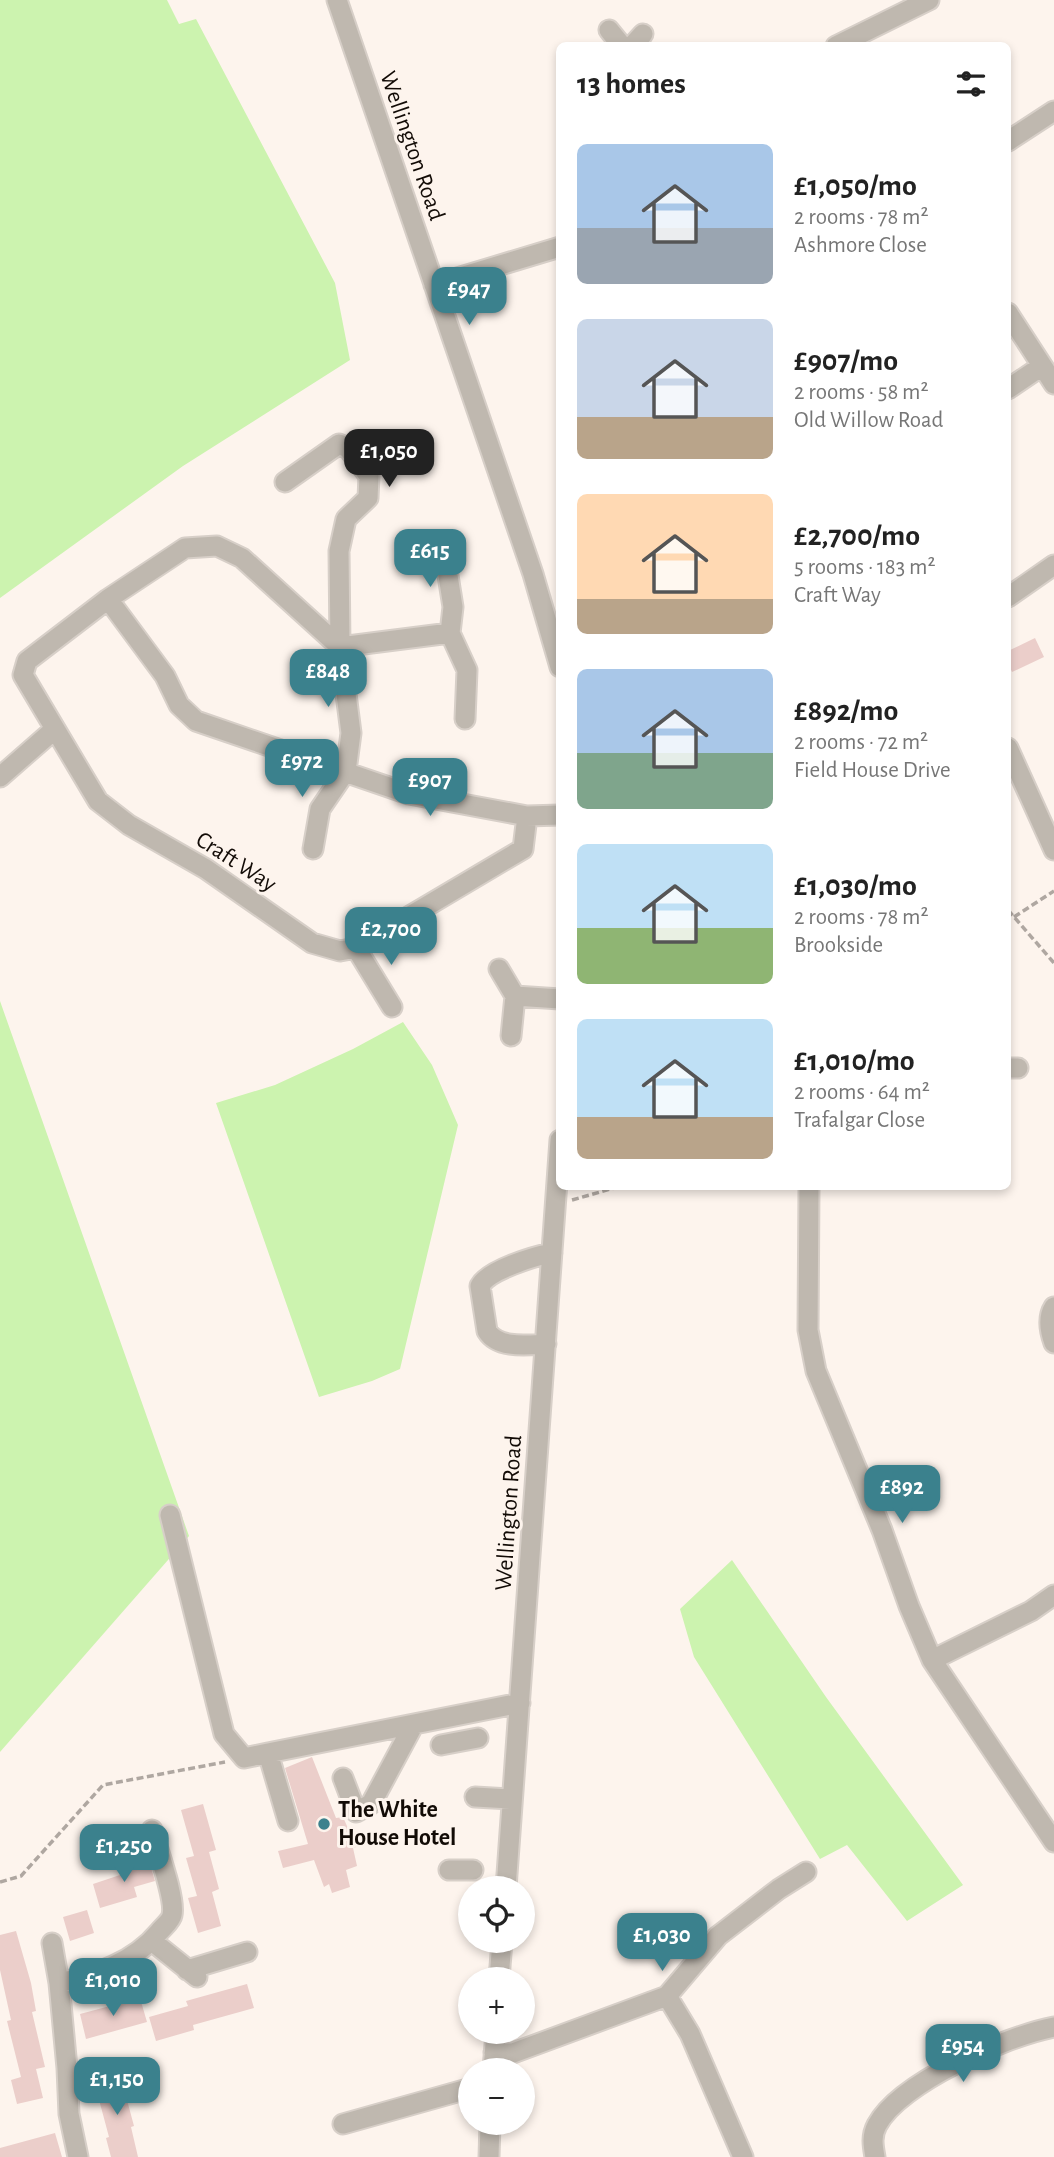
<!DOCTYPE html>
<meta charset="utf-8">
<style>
:root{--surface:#fff;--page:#f6f6f6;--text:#222;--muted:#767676;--accent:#3b818d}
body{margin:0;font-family:"Alegreya Sans",sans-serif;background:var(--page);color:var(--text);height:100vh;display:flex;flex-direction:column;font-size:26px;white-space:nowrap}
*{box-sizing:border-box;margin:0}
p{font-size:23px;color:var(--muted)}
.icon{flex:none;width:38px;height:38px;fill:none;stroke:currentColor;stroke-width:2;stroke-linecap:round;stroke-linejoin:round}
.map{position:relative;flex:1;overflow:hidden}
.side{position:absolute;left:556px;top:42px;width:455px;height:1148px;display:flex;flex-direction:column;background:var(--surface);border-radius:10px;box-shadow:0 4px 10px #0003}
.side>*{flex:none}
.buttons{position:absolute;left:458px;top:1876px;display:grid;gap:14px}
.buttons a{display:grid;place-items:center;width:77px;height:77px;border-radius:50%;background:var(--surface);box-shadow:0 4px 10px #0003;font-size:35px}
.price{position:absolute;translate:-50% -60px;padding:0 16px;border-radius:14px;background:var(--accent);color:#fff;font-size:23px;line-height:46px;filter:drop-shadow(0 2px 4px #0008)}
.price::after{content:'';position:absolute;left:50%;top:42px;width:21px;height:16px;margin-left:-10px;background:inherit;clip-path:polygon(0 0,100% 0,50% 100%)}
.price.current{background:#222;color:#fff}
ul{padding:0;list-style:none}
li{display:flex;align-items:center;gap:21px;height:175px;padding:0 21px}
li span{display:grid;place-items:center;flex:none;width:196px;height:140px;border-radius:10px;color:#555}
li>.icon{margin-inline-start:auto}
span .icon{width:84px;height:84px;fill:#fffc;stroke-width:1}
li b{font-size:30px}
h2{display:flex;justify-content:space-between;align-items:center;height:84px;padding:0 21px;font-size:30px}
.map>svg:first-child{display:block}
.green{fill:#ccf3af}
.building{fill:#ebceca}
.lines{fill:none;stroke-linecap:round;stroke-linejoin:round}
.minor-casing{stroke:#d7cfc8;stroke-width:23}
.path{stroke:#afa7a1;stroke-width:3.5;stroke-dasharray:7 3.5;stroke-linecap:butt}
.minor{stroke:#bfb8af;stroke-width:19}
.poi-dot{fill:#3b818d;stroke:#fdf4ed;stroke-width:2.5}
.labels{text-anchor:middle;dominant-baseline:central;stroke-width:6;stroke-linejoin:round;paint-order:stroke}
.street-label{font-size:24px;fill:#120b06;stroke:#fdf4ed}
.poi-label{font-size:24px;font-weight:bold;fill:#120b06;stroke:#fdf4ed;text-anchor:start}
</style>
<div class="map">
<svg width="1054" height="2157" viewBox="0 0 1054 2157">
<rect width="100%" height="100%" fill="#fdf4ed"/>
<path class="green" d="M0 0H167L179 24 196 19 335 283 350 360 183 466 0 598Z
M0 1001 189 1536 0 1752Z
M403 1022 432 1065 458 1125 400 1369 372 1381 319 1397 216 1103 275 1085 353 1049Z
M732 1560 826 1697 963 1885 907 1921 847 1845 820 1859 694 1657 680 1609Z"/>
<path class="building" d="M1035 638 1044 657 1012 672 1008 663V651Z
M312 1757 336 1818 343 1817 350 1833 358 1831 362 1845 353 1848 357 1866 346 1870 350 1887 332 1893 329 1884 324 1887 314 1860 283 1868 278 1851 308 1844 285 1768Z
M203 1804 216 1850 209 1852 219 1889 212 1892 221 1926 198 1933 188 1898 197 1896 186 1858 194 1856 181 1810Z
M148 1857 155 1881 134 1887 137 1897 100 1908 93 1884 129 1872 127 1864Z
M87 1910 94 1933 70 1941 63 1917Z
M16 1931 31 1983 36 2011 32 2012 45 2067 36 2069 43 2098 17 2104 11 2080 21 2077 7 2021 11 2020 0 1970V1935Z
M247 1984 254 2008 193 2025 194 2030 156 2041 149 2017 188 2006 186 2001Z
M140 1998 147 2022 86 2039 80 2014Z
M120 2074 134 2126 131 2127 138 2157H111L106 2138 109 2137 94 2081Z
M55 2133 62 2157H0V2148Z"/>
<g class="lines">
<g class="minor-casing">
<path id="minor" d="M337 0 533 574 560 667
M609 30 622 46
M632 46 643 34
M836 46 929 0
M1008 141 1054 111
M434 285 560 247
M1008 313 1054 384
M1008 389 1042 366
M285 482 339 444 348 448 369 476 368 498 346 519 339 551 340 647 351 733 346 771 320 809 313 849
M443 544 453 607 450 633 467 670 465 719
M1008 597 1054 565
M108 599 165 676 179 705 196 721 409 794 527 816
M340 647 242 558 217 546 185 548 108 599 27 661 23 675 98 801 129 825 206 869 312 943 340 951 356 948 523 849 527 816 560 815
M340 647 450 633
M1008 748 1054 850
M0 777 55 729
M356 948 392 1007
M499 969 515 996 560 999
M511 1036 515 996
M1008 1068H1018
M809 1186 808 1330 816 1371 882 1530 909 1606 932 1660 1054 1842
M1054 1307C1047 1318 1050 1332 1054 1343
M546 1344C527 1345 498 1349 487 1331L480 1286C488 1270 535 1256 552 1253
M170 1515 224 1734 244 1758 268 1753
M932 1660 1031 1611 1054 1595
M441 1745 478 1738
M343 1778 356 1812 371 1804 414 1724
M475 1797 512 1799
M288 1821 268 1753 520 1703
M449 1870H473
M506 1888 560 1140
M152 1941 197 1977
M52 1943 59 1983 67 2068 69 2114 78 2157
M187 1970 247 1952
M499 1979 502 1941
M59 1983C96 1975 134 1962 159 1932 163 1927 171 1921 172 1915 176 1899 157 1848 152 1830
M667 1996 690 2034 743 2157
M494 2053H513L667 1996 718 1936 779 1889 806 1872
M493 2070 496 2032
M343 2124 471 2088
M489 2157 490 2123
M875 2157C873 2146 871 2136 877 2125 900 2082 1007 2036 1054 2027"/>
</g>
<path class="path" d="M1008 910 1054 963
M1014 917 1054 891
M572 1200 621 1186
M0 1882 21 1876 103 1785 225 1762"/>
<use href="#minor" class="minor"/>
</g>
<circle class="poi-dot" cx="324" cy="1824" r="7"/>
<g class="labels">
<g class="street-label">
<text transform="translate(412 146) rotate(71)">Wellington Road</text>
<text transform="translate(236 862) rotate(33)">Craft Way</text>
<text transform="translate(509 1513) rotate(-86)">Wellington Road</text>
</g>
<g class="poi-label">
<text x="338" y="1810">The White<tspan x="338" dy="28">House Hotel</tspan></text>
</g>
</g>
</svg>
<div class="buttons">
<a><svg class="icon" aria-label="locate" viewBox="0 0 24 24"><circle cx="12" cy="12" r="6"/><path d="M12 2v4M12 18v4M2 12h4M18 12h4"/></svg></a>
<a>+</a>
<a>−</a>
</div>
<b class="price" style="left:469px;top:327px">£947</b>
<b class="price current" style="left:389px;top:489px">£1,050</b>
<b class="price" style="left:430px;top:589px">£615</b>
<b class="price" style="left:328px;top:709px">£848</b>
<b class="price" style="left:302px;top:799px">£972</b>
<b class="price" style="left:430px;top:818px">£907</b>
<b class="price" style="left:391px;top:967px">£2,700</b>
<b class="price" style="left:902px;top:1525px">£892</b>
<b class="price" style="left:124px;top:1884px">£1,250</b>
<b class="price" style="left:662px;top:1973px">£1,030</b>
<b class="price" style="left:113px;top:2018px">£1,010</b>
<b class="price" style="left:963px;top:2084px">£954</b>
<b class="price" style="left:117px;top:2117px">£1,150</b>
<section class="side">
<h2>13 homes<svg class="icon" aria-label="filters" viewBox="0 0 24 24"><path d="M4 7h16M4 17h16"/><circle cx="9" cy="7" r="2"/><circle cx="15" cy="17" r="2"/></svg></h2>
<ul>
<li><span style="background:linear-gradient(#a9c7e8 60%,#9aa5b1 0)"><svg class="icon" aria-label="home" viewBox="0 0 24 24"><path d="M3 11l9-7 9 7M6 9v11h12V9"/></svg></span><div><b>£1,050/mo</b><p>2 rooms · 78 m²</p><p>Ashmore Close</p></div></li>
<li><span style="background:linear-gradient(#c9d6e8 70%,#b9a48a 0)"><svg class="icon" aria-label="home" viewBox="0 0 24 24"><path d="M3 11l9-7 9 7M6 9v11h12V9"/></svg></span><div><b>£907/mo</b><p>2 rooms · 58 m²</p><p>Old Willow Road</p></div></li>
<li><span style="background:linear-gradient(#ffd9b3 75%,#b9a48a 0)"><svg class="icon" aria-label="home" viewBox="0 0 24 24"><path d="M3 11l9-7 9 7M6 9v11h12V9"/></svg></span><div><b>£2,700/mo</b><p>5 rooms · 183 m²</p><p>Craft Way</p></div></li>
<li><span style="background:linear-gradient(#a9c7e8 60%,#7fa58c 0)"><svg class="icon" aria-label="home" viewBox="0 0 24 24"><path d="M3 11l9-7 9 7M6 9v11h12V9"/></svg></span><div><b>£892/mo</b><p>2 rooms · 72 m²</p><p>Field House Drive</p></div></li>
<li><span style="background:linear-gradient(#bfe0f5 60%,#8fb573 0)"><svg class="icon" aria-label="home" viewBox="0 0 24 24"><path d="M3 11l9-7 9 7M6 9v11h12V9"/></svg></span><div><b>£1,030/mo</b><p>2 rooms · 78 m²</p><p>Brookside</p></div></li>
<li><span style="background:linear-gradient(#bfe0f5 70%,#b9a48a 0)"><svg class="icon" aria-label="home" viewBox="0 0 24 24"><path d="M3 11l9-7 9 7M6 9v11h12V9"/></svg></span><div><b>£1,010/mo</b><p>2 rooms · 64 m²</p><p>Trafalgar Close</p></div></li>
</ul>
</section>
</div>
